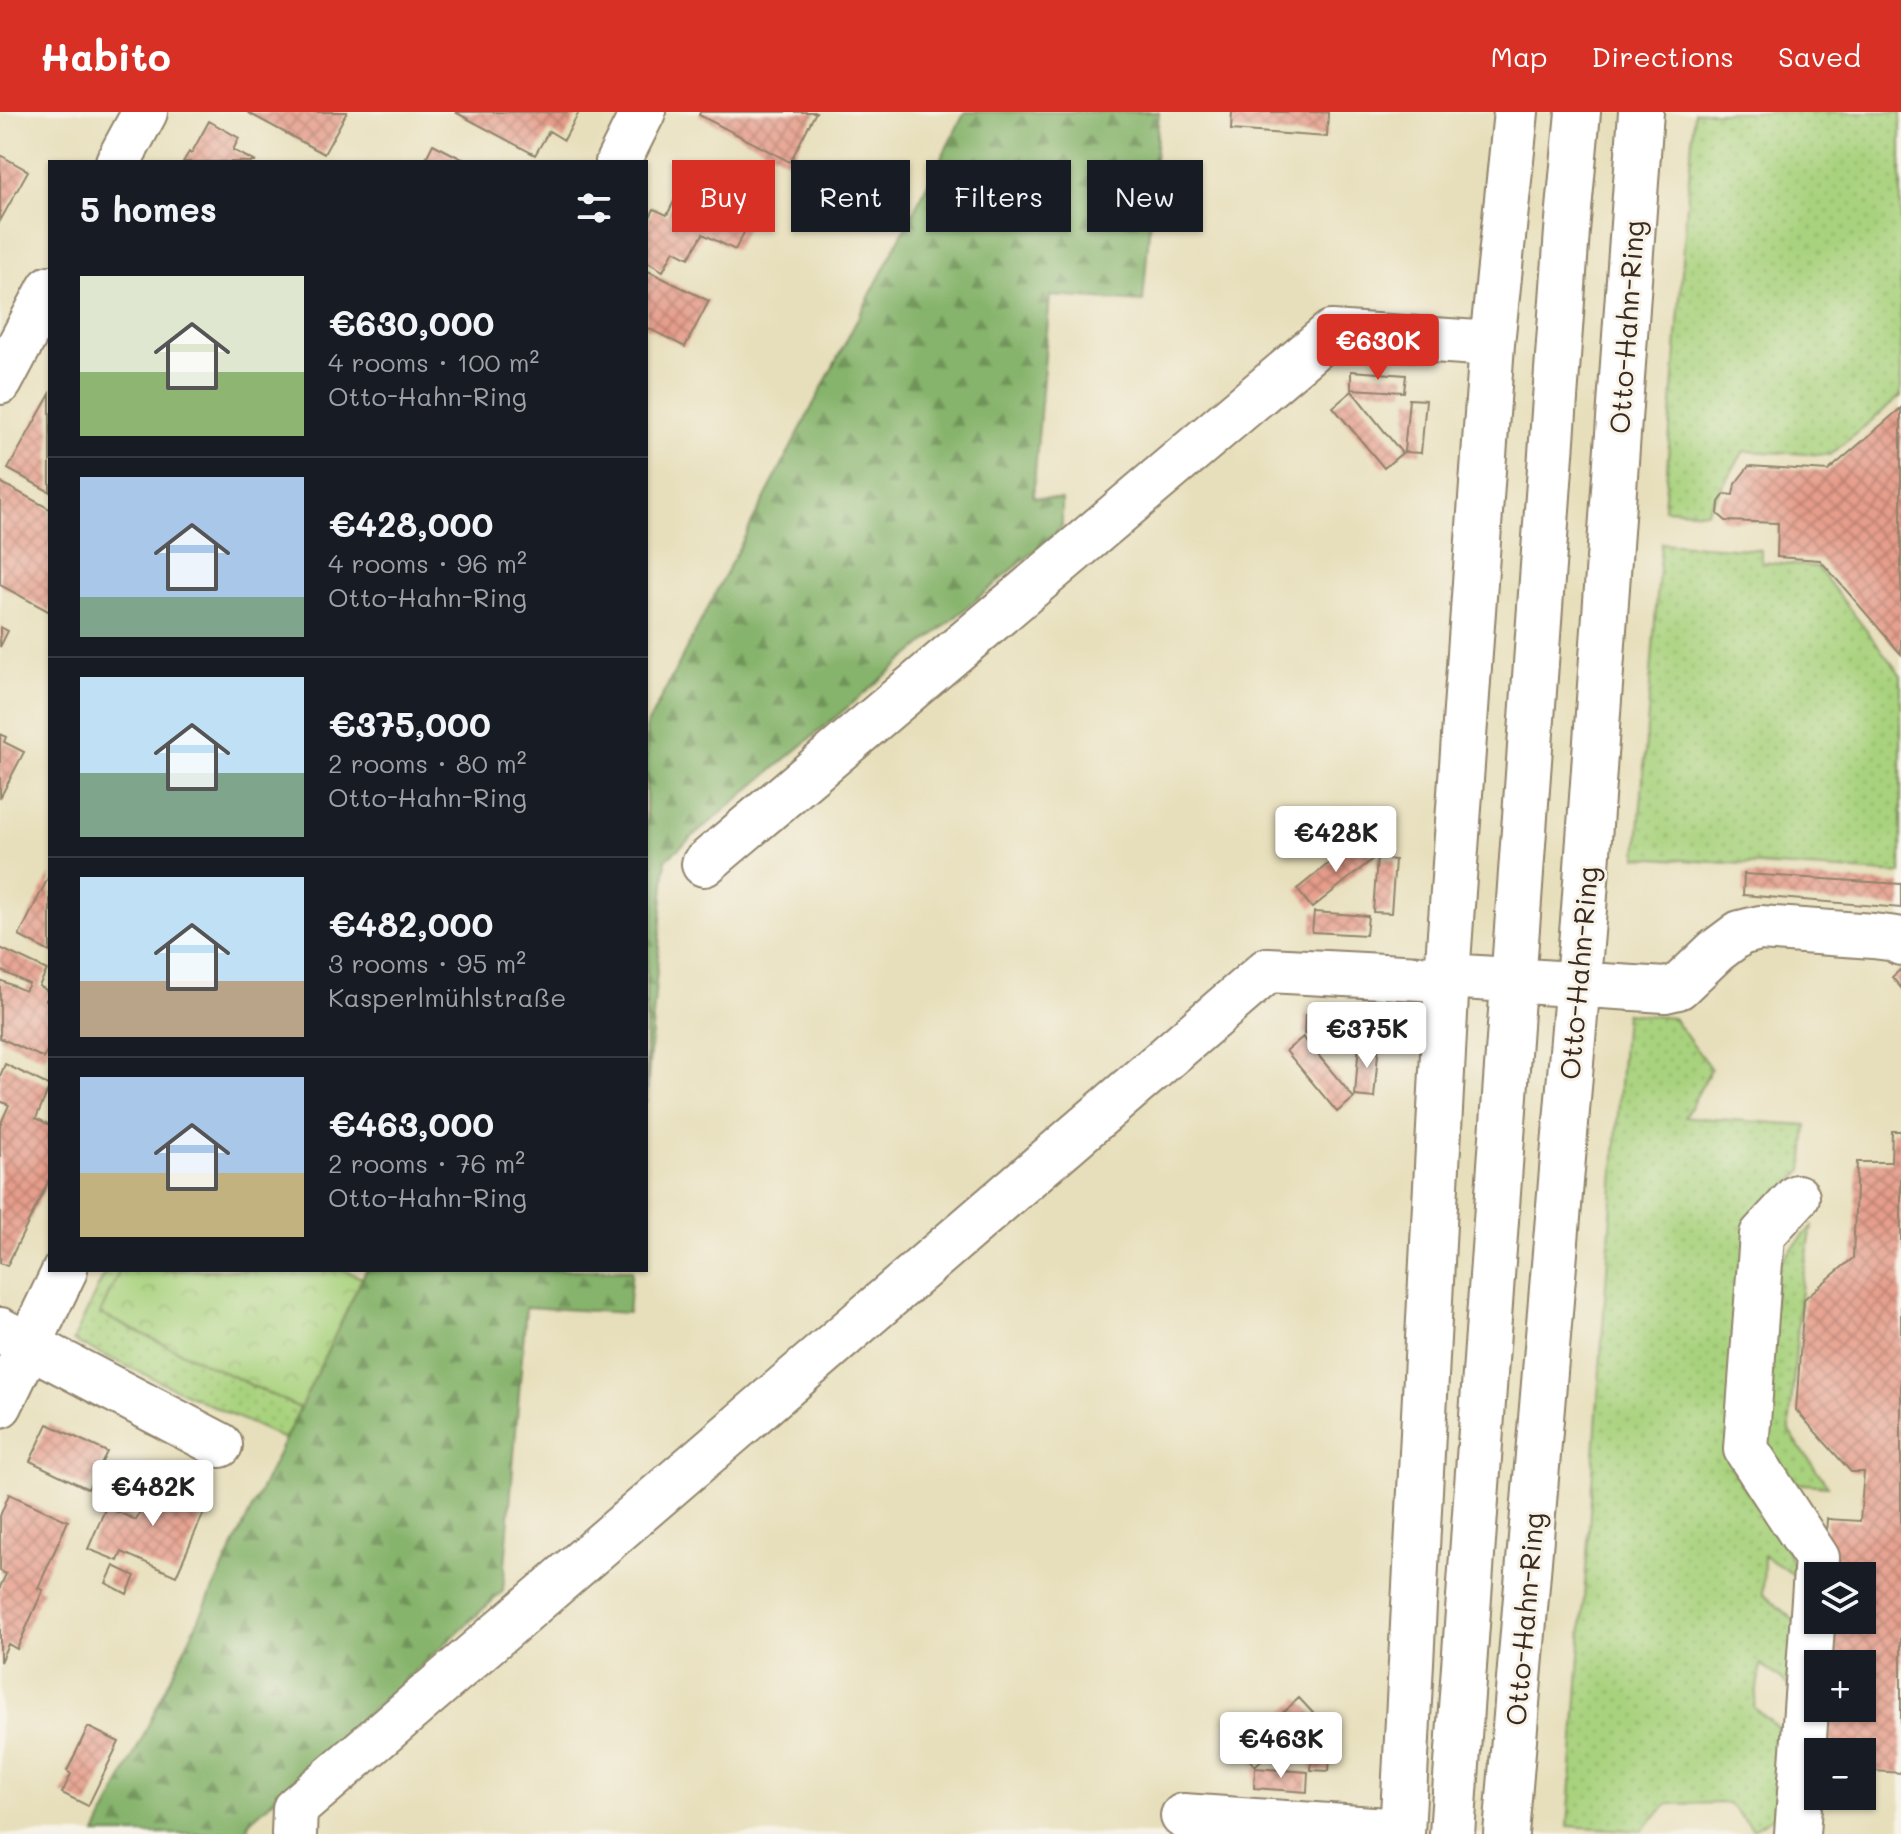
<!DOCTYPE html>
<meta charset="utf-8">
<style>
:root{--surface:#171b24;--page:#242831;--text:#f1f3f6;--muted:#9ea1a6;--line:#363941;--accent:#d93025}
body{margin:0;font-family:Mali,sans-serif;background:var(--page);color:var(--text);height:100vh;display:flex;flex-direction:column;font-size:30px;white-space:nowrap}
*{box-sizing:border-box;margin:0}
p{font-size:26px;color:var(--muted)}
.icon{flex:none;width:44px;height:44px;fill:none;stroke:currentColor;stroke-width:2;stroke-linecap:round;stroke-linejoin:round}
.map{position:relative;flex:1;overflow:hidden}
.drawer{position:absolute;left:48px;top:48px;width:600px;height:1112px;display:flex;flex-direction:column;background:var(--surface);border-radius:0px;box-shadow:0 2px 6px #0004}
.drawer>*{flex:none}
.hud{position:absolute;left:672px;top:48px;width:760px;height:72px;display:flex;gap:16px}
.tools{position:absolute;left:1804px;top:1450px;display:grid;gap:16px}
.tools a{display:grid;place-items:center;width:72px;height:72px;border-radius:0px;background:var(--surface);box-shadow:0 2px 6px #0004;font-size:40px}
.price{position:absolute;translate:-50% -68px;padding:0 18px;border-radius:8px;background:#fff;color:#222;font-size:26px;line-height:52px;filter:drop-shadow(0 2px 4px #0008)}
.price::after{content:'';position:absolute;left:50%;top:48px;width:24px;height:18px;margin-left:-12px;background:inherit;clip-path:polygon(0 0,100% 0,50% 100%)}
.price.selected{background:var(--accent);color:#fff}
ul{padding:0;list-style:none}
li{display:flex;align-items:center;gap:24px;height:200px;padding:0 32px}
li+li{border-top:2px solid var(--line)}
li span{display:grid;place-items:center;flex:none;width:224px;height:160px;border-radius:0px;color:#555}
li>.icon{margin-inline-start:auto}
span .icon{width:96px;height:96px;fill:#fffc;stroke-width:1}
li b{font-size:34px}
h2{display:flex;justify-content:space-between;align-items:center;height:96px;padding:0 32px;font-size:34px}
.tag{padding:0 28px;border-radius:0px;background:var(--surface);box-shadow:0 2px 6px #0004;font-size:28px;line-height:72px}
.tag.selected{background:var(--accent);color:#fff}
header{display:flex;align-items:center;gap:48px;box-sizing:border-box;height:112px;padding:0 40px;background:var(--accent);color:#fff}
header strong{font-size:38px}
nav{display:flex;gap:44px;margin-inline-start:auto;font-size:28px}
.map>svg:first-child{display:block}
.grass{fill:url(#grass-dots);stroke:#727e4e;stroke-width:2}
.forest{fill:url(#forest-firs);stroke:#606f45;stroke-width:2}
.park{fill:url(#park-crowns);stroke:#727e4e;stroke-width:2}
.building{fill:url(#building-cross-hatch)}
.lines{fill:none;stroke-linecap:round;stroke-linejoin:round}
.minor-casing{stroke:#91846c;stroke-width:48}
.minor{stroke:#fff;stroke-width:44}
.labels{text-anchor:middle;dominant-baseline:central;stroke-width:6;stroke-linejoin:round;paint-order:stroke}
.street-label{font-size:28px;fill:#3b2a1e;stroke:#f7f3e8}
</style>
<header>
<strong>Habito</strong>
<nav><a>Map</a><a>Directions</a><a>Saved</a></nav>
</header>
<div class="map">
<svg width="1901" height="1722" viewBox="0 0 1901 1722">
<defs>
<pattern id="grass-dots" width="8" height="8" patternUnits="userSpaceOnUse" patternTransform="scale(2)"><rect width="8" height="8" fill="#a8d27d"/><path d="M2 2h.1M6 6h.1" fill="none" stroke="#92b46c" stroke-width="1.8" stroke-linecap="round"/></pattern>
<pattern id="forest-firs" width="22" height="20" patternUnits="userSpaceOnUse" patternTransform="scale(2)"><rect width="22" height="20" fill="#86b46c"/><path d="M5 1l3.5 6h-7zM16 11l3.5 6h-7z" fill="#6f9358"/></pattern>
<pattern id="park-crowns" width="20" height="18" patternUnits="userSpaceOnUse" patternTransform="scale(2)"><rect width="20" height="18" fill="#a8d27d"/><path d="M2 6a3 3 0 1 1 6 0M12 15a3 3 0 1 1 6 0" fill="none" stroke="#92b46c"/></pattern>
<pattern id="building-cross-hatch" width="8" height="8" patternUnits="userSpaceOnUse" patternTransform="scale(2)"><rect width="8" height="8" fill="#e69d8b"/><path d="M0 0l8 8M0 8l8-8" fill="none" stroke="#bc8071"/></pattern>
</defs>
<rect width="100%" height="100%" fill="#f7f3e8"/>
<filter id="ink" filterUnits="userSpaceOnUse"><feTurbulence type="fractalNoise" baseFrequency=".0125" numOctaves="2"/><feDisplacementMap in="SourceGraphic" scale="16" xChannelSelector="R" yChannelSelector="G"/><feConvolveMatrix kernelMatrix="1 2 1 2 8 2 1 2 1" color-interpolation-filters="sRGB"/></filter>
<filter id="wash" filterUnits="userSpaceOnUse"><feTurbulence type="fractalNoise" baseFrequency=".006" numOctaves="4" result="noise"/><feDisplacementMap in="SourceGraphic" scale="32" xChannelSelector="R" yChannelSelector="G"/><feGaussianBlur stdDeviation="1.8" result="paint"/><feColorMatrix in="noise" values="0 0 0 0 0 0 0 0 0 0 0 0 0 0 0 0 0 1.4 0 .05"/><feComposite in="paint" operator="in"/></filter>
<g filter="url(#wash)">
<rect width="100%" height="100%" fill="#e7dfbb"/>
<path class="grass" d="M1694 0H1901V284L1830 343 1744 339 1706 400 1664 397Z
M1661 431 1761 438V450L1817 455 1901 563V762L1637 745Z
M1625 901 1673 906 1711 957 1685 1005 1807 1013 1803 1058 1749 1120 1730 1355 1781 1425 1799 1466 1764 1444 1763 1482 1798 1512 1791 1575 1761 1552 1754 1595 1790 1627 1780 1701 1753 1717 1728 1691 1668 1692 1641 1719 1568 1714Z
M1812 1114 1801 1177 1789 1320 1828 1374 1792 1371 1762 1335 1777 1154Z
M106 1158H120L100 1202 300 1296 286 1328 73 1229Z"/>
<path class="forest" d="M965 0H1159L1143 190 1050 184 1033 385 1062 388V416L666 747 646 991V615Z
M366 1158H632L628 1201 526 1195 503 1479 249 1710 248 1722H96Z"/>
<path class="park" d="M120 1158H344L362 1166 300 1296 100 1202Z"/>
<g id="blocks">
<path class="building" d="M247 0H347L324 42Z
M455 0H579L564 28 549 19 535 43Z
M700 0H816L790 50 699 3Z
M1232 0H1328L1327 25 1231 18Z
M209 9 239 26 233 38 256 50H183L189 40 191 42Z
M433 32 468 50H424Z
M0 43 28 59 0 109Z
M695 49 763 84 735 138 703 122 689 146 674 138 663 159 646 149V113L654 97 667 103Z
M646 158 709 189 685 235 646 215Z
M1351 259 1406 263 1404 280 1351 277Z
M1352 279 1402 341 1384 356 1333 295Z
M50 282V380L8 357Z
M1409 287 1426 288 1421 341 1404 340Z
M1901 296V542L1820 448 1777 445 1778 411 1726 409 1718 402 1719 390 1725 382 1733 383 1735 372 1749 354 1828 359Z
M0 370 50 397V500L0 473Z
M0 515 8 519 0 535Z
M0 622 6 625 4 630 24 640 0 686Z
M1359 727 1374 746 1312 796 1297 777Z
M1377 746 1395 748 1391 801 1373 800Z
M50 762V840L19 824Z
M1744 762 1901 772V796L1743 783Z
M1314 800 1368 804 1366 823 1312 820Z
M0 836 47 858 39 874 50 880 46 888 50 890V934L44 946 0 926V868L25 879 29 872 0 858Z
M1901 857V876L1892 865Z
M1305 903 1358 905 1356 924 1304 922Z
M1303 925 1354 986 1337 1000 1286 939Z
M1359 930 1379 931 1374 986 1355 984Z
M5 952 50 974 36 1006 50 1013V1066L7 1154 0 1151V1013L9 993 0 989V964Z
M1892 1019H1901V1661L1862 1658V1640H1818V1596H1862V1552H1816L1819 1508H1862V1464H1823L1827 1407 1860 1409 1864 1360H1851L1796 1298 1804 1187 1853 1146 1857 1050H1891Z
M48 1312 107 1340 88 1377 30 1349Z
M155 1365 209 1389 176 1464 122 1440 118 1449 88 1437 106 1395 136 1408Z
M9 1382 68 1409 38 1476 43 1478 17 1537 8 1532 0 1550V1475L6 1462 0 1459V1404Z
M114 1454 135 1464 127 1482 106 1471Z
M1299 1586 1313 1601 1255 1654 1241 1638Z
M1315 1604 1333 1605 1329 1659 1311 1658Z
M88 1615 119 1630 88 1694 62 1681 71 1662 67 1659Z
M1255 1656 1308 1660 1307 1680 1254 1676Z"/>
</g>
</g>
<g filter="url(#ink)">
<use href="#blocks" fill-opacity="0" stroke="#91846c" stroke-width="2"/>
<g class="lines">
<g class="minor-casing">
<path id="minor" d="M118 50 145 0
M618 50 643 0
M0 270 50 176
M704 752 1331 221 1492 232
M0 1218 220 1333
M0 1293 65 1158
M1183 1704 1402 1719
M294 1722 295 1697 1268 858 1421 866 1447 864 1665 878 1678 875 1716 839 1740 821 1760 816 1873 824 1897 827 1901 831
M1402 1722 1447 864 1492 232 1516 0
M1452 1722 1567 119 1578 0
M1506 1722 1584 797 1641 0
M1797 1722 1817 1446 1746 1337 1762 1123 1797 1085"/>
</g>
<use href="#minor" class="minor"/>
</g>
</g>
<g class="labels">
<g class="street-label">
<text transform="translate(1626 215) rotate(-86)">Otto-Hahn-Ring</text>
<text transform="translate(1578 861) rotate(-85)">Otto-Hahn-Ring</text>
<text transform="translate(1524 1507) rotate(-85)">Otto-Hahn-Ring</text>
</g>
</g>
</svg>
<div class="tools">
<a><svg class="icon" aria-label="layers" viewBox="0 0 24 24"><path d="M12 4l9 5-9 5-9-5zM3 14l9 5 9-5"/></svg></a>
<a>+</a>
<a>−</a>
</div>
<b class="price selected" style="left:1378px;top:270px">€630K</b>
<b class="price" style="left:1336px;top:762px">€428K</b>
<b class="price" style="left:1367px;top:958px">€375K</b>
<b class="price" style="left:153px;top:1416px">€482K</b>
<b class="price" style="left:1281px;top:1668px">€463K</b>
<div class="hud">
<a class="tag selected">Buy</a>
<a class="tag">Rent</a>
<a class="tag">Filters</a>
<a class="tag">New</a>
</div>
<section class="drawer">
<h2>5 homes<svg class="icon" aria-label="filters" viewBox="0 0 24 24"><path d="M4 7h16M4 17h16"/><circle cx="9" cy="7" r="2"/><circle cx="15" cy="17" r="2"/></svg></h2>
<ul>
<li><span style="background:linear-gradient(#dfe7d0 60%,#8fb573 0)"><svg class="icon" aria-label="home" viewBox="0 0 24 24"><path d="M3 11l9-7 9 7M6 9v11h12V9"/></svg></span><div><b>€630,000</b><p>4 rooms · 100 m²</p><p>Otto-Hahn-Ring</p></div></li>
<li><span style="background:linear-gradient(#a9c7e8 75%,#7fa58c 0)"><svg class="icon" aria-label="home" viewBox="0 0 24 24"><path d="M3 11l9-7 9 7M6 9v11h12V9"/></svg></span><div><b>€428,000</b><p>4 rooms · 96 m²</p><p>Otto-Hahn-Ring</p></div></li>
<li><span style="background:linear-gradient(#bfe0f5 60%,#7fa58c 0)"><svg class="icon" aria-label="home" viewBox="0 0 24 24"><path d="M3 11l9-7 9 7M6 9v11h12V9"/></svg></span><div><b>€375,000</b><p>2 rooms · 80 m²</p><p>Otto-Hahn-Ring</p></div></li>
<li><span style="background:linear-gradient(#bfe0f5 65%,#b9a48a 0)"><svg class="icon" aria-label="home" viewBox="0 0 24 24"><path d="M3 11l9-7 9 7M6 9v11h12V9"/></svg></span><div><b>€482,000</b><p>3 rooms · 95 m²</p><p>Kasperlmühlstraße</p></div></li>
<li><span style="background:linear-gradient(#a9c7e8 60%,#c2b280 0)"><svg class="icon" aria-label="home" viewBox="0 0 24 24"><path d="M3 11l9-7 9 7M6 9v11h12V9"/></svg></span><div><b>€463,000</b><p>2 rooms · 76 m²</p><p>Otto-Hahn-Ring</p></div></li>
</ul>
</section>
</div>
